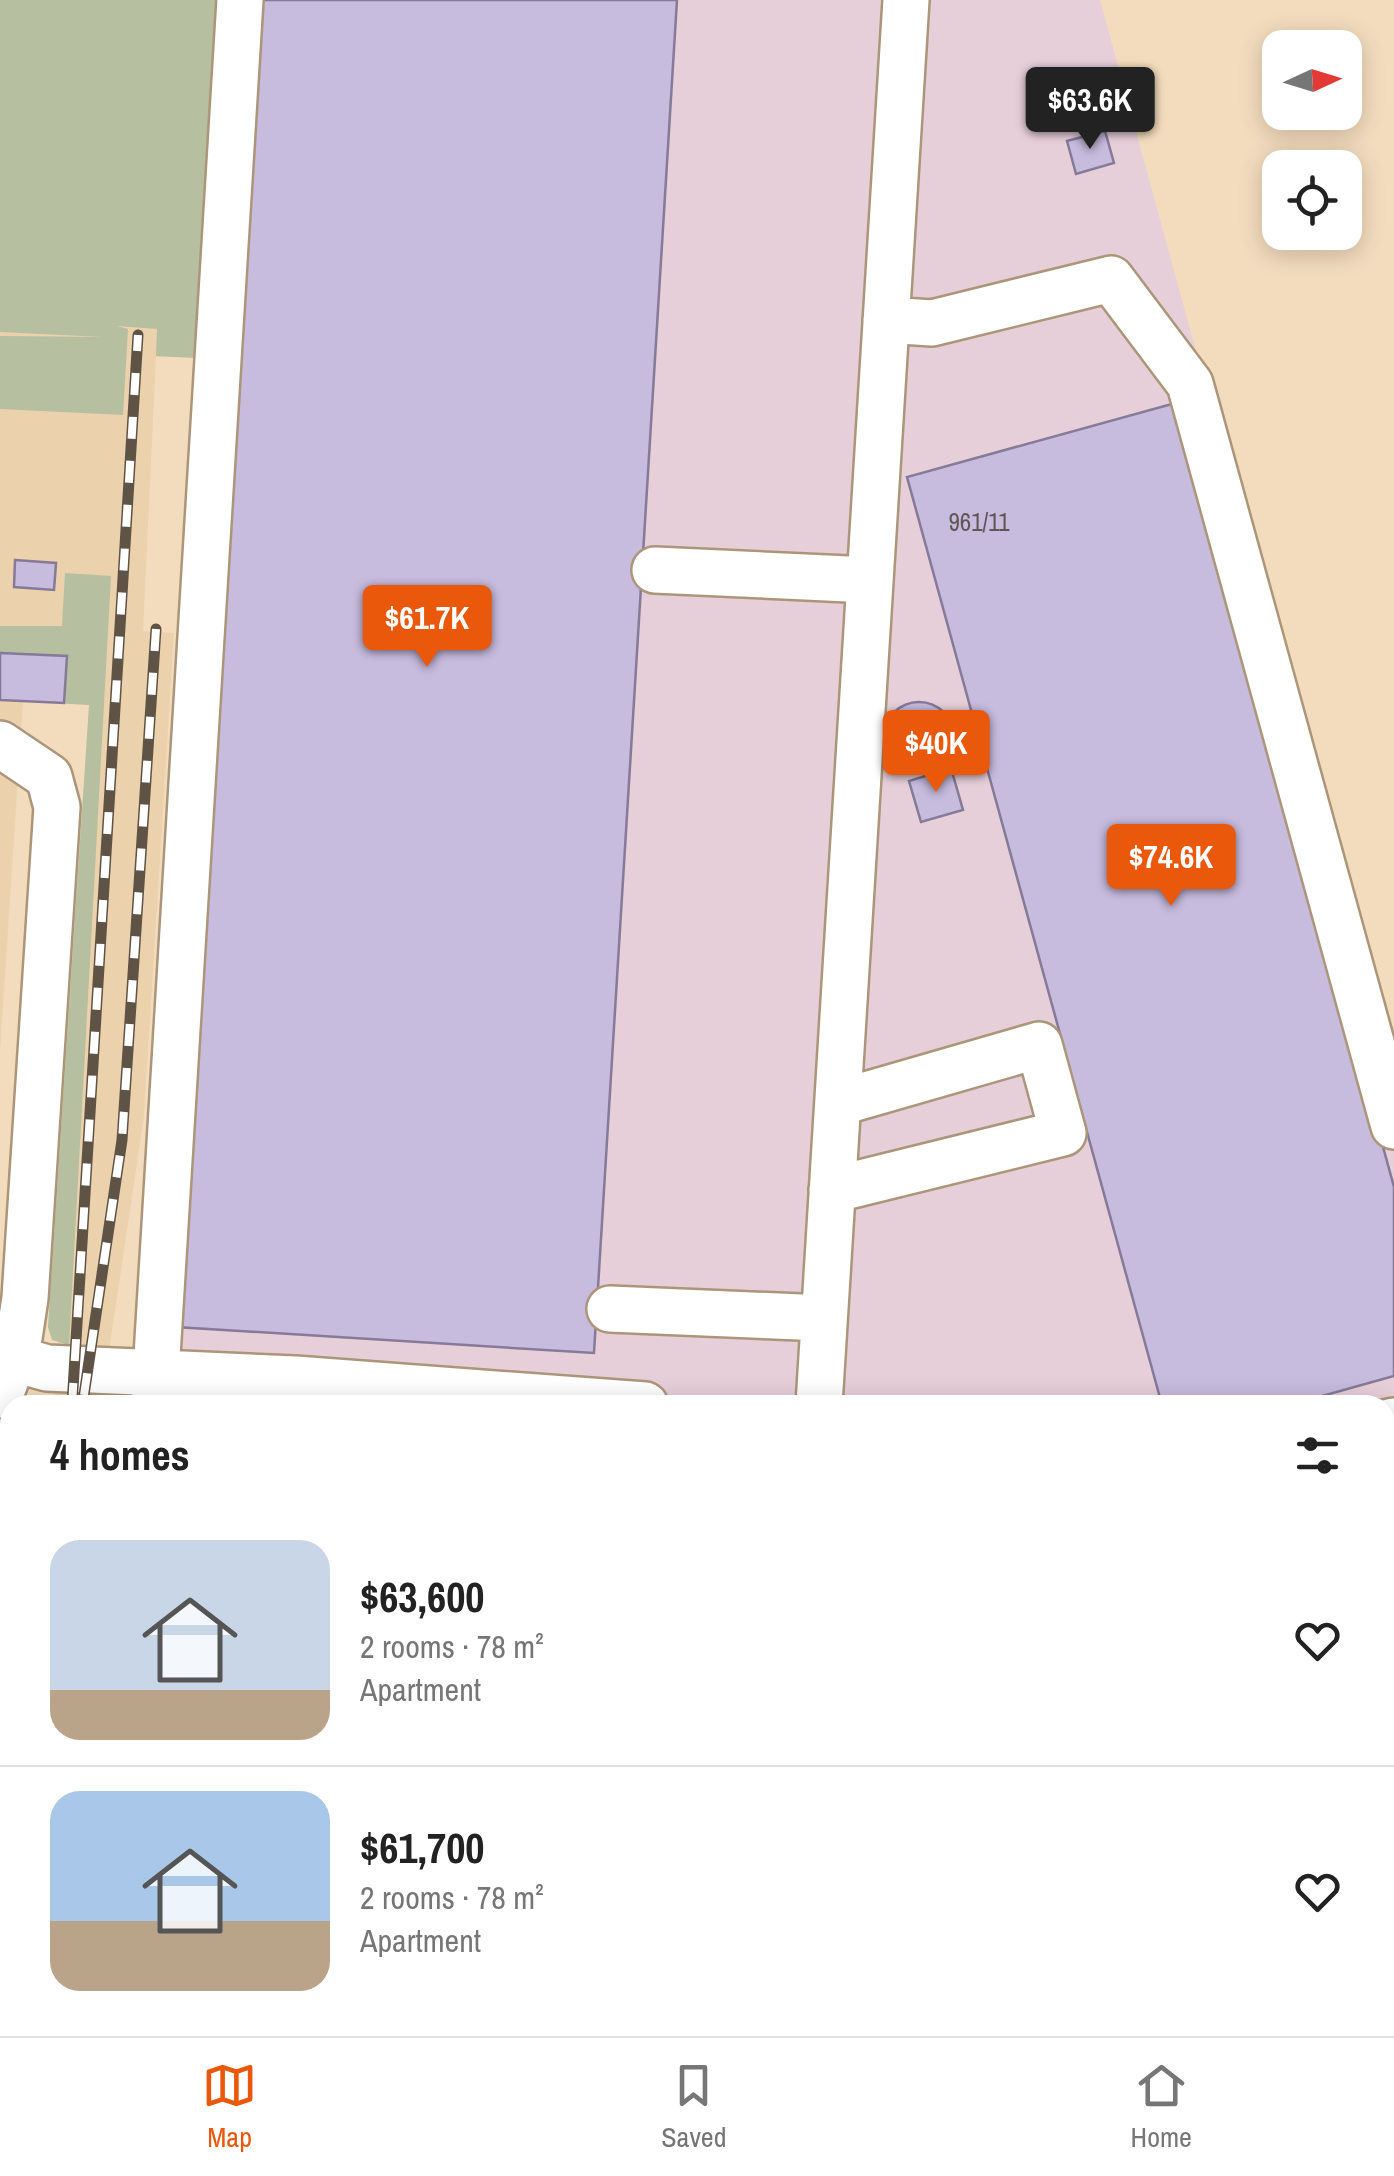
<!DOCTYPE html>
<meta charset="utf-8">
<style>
:root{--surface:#fff;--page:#f6f6f6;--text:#222;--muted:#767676;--line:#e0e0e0;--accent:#ea580c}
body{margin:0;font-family:"Archivo Narrow",sans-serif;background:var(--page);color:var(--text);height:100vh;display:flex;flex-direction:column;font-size:38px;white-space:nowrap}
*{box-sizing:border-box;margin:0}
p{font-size:32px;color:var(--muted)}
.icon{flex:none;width:55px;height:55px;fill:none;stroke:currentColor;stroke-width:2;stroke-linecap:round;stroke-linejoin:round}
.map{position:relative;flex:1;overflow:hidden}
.details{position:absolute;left:0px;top:1395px;width:1395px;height:642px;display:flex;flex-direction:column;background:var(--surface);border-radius:30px 30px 0 0;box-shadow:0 5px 25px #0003}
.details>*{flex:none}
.needle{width:65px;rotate:86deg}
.buttons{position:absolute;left:1262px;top:30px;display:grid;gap:20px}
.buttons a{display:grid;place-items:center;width:100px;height:100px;border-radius:20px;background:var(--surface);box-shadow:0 5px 25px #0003;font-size:50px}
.price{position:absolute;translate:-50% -85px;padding:0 22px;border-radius:10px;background:var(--accent);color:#fff;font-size:32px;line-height:65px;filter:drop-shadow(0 2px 5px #0008)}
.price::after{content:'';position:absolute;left:50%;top:60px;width:30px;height:22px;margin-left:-15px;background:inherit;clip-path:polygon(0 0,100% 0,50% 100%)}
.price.active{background:#222;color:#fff}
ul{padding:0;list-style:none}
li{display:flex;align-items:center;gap:30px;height:250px;padding:0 50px}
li+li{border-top:2px solid var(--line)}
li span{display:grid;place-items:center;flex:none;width:280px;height:200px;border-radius:30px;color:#555}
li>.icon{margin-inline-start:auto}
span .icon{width:120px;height:120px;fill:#fffc;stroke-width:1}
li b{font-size:42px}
h2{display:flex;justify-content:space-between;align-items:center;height:120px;padding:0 50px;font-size:42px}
.menu{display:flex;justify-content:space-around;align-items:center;height:140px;border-top:2px solid var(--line);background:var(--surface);font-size:28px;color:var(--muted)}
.menu a{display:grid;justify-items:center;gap:5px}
.menu .active{color:var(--accent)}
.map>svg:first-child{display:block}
.industrial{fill:#e7cfd9}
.built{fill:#ecd1ad}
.green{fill:#b6bf9f}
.building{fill:#c7bbde;stroke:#857a98;stroke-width:2.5}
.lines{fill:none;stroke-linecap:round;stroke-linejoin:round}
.minor-casing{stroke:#ac967a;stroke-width:50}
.path{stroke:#a99781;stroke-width:6;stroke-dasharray:10 5;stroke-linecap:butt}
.minor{stroke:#fff;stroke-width:45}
.rail-casing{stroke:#5f5345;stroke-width:11}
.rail{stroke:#fff;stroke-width:8;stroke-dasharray:22;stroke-linecap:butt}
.labels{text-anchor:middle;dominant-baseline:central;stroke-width:9;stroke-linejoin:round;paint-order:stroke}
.number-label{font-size:25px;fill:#605657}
</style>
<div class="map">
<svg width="1394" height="2036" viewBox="0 0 1394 2036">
<rect width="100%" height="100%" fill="#f3dcbe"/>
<path class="industrial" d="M224 0H1100L1394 1075V2036H107V2028H1385V1405H145Z"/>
<path class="built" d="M0 0H221L199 358 156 357 143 631 174 633 144 1116 101 1405H54L100 661 83 704 23 701 0 1052Z"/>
<path class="green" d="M0 0H219L198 358 156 356 157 329 117 326 128 329 123 415 0 409V336L103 337 0 332Z
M65 573 111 576 69 1345 52 1340 48 1327 89 705 0 700V626H62Z"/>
<path class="building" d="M258 0H677L594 1353 176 1327Z
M1105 131 1114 163 1076 174 1067 141Z
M1179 402 1394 1187V1376L1290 1405H1162L907 477Z
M15 560 56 563 54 590 14 587Z
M0 653 67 656 64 703 0 700Z
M884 737a35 35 0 1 1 70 0a35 35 0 1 1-70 0Z
M951 768 963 810 921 822 909 781Z
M1385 1536H1394V2036H1010V2028H1385Z
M131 2028H551V2036H131Z"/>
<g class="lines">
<g class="minor-casing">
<path id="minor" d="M886 320 932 323 1111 279 1190 384 1394 1126
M655 570 870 580
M0 744 49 777 57 807 25 1298 17 1351 0 1395
M832 1190 1063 1133 1039 1045 838 1103
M610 1309 824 1318
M15 1359 47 1368 295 1379 645 1405
M154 1405 240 0
M819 1405 906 0
M1385 1423 1394 1421
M1385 1491 1394 1492
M116 2036V2028
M780 2036 781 2028"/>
</g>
<path class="path" d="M8 1884 10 1849"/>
<use href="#minor" class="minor"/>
<g class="rail-casing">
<path id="rail" d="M84 1395 122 1140 156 629
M72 1405 138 335
M31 2036 32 2028"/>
</g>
<use href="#rail" class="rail"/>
</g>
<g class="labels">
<g class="number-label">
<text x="979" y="522">961/11</text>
</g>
</g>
</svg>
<div class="buttons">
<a><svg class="needle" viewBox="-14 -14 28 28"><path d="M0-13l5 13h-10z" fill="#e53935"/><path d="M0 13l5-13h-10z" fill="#767676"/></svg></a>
<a><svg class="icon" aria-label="locate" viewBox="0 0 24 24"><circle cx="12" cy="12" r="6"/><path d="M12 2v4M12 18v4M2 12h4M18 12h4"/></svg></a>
</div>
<b class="price active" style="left:1090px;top:152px">$63.6K</b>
<b class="price" style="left:427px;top:670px">$61.7K</b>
<b class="price" style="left:936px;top:795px">$40K</b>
<b class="price" style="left:1171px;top:909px">$74.6K</b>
<section class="details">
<h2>4 homes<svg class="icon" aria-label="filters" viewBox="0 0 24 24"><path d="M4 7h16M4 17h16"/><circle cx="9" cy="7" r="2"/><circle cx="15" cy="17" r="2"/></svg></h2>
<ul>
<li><span style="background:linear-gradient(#c9d6e8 75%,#b9a48a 0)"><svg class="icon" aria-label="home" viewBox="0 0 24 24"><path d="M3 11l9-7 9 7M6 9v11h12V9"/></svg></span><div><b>$63,600</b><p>2 rooms · 78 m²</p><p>Apartment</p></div><svg class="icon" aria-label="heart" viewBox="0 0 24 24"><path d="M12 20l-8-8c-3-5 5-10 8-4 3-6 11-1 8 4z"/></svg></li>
<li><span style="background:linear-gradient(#a9c7e8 65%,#b9a48a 0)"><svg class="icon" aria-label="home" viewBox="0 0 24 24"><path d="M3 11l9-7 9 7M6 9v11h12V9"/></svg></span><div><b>$61,700</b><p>2 rooms · 78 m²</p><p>Apartment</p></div><svg class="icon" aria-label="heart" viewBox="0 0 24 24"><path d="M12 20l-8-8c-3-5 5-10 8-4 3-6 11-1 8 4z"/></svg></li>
</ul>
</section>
</div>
<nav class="menu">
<a class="active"><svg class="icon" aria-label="map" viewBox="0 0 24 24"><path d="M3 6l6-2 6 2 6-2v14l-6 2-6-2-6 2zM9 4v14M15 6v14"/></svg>Map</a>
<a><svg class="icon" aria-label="saved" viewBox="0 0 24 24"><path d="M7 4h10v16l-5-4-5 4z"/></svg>Saved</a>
<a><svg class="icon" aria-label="home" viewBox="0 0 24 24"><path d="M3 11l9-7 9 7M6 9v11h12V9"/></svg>Home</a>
</nav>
